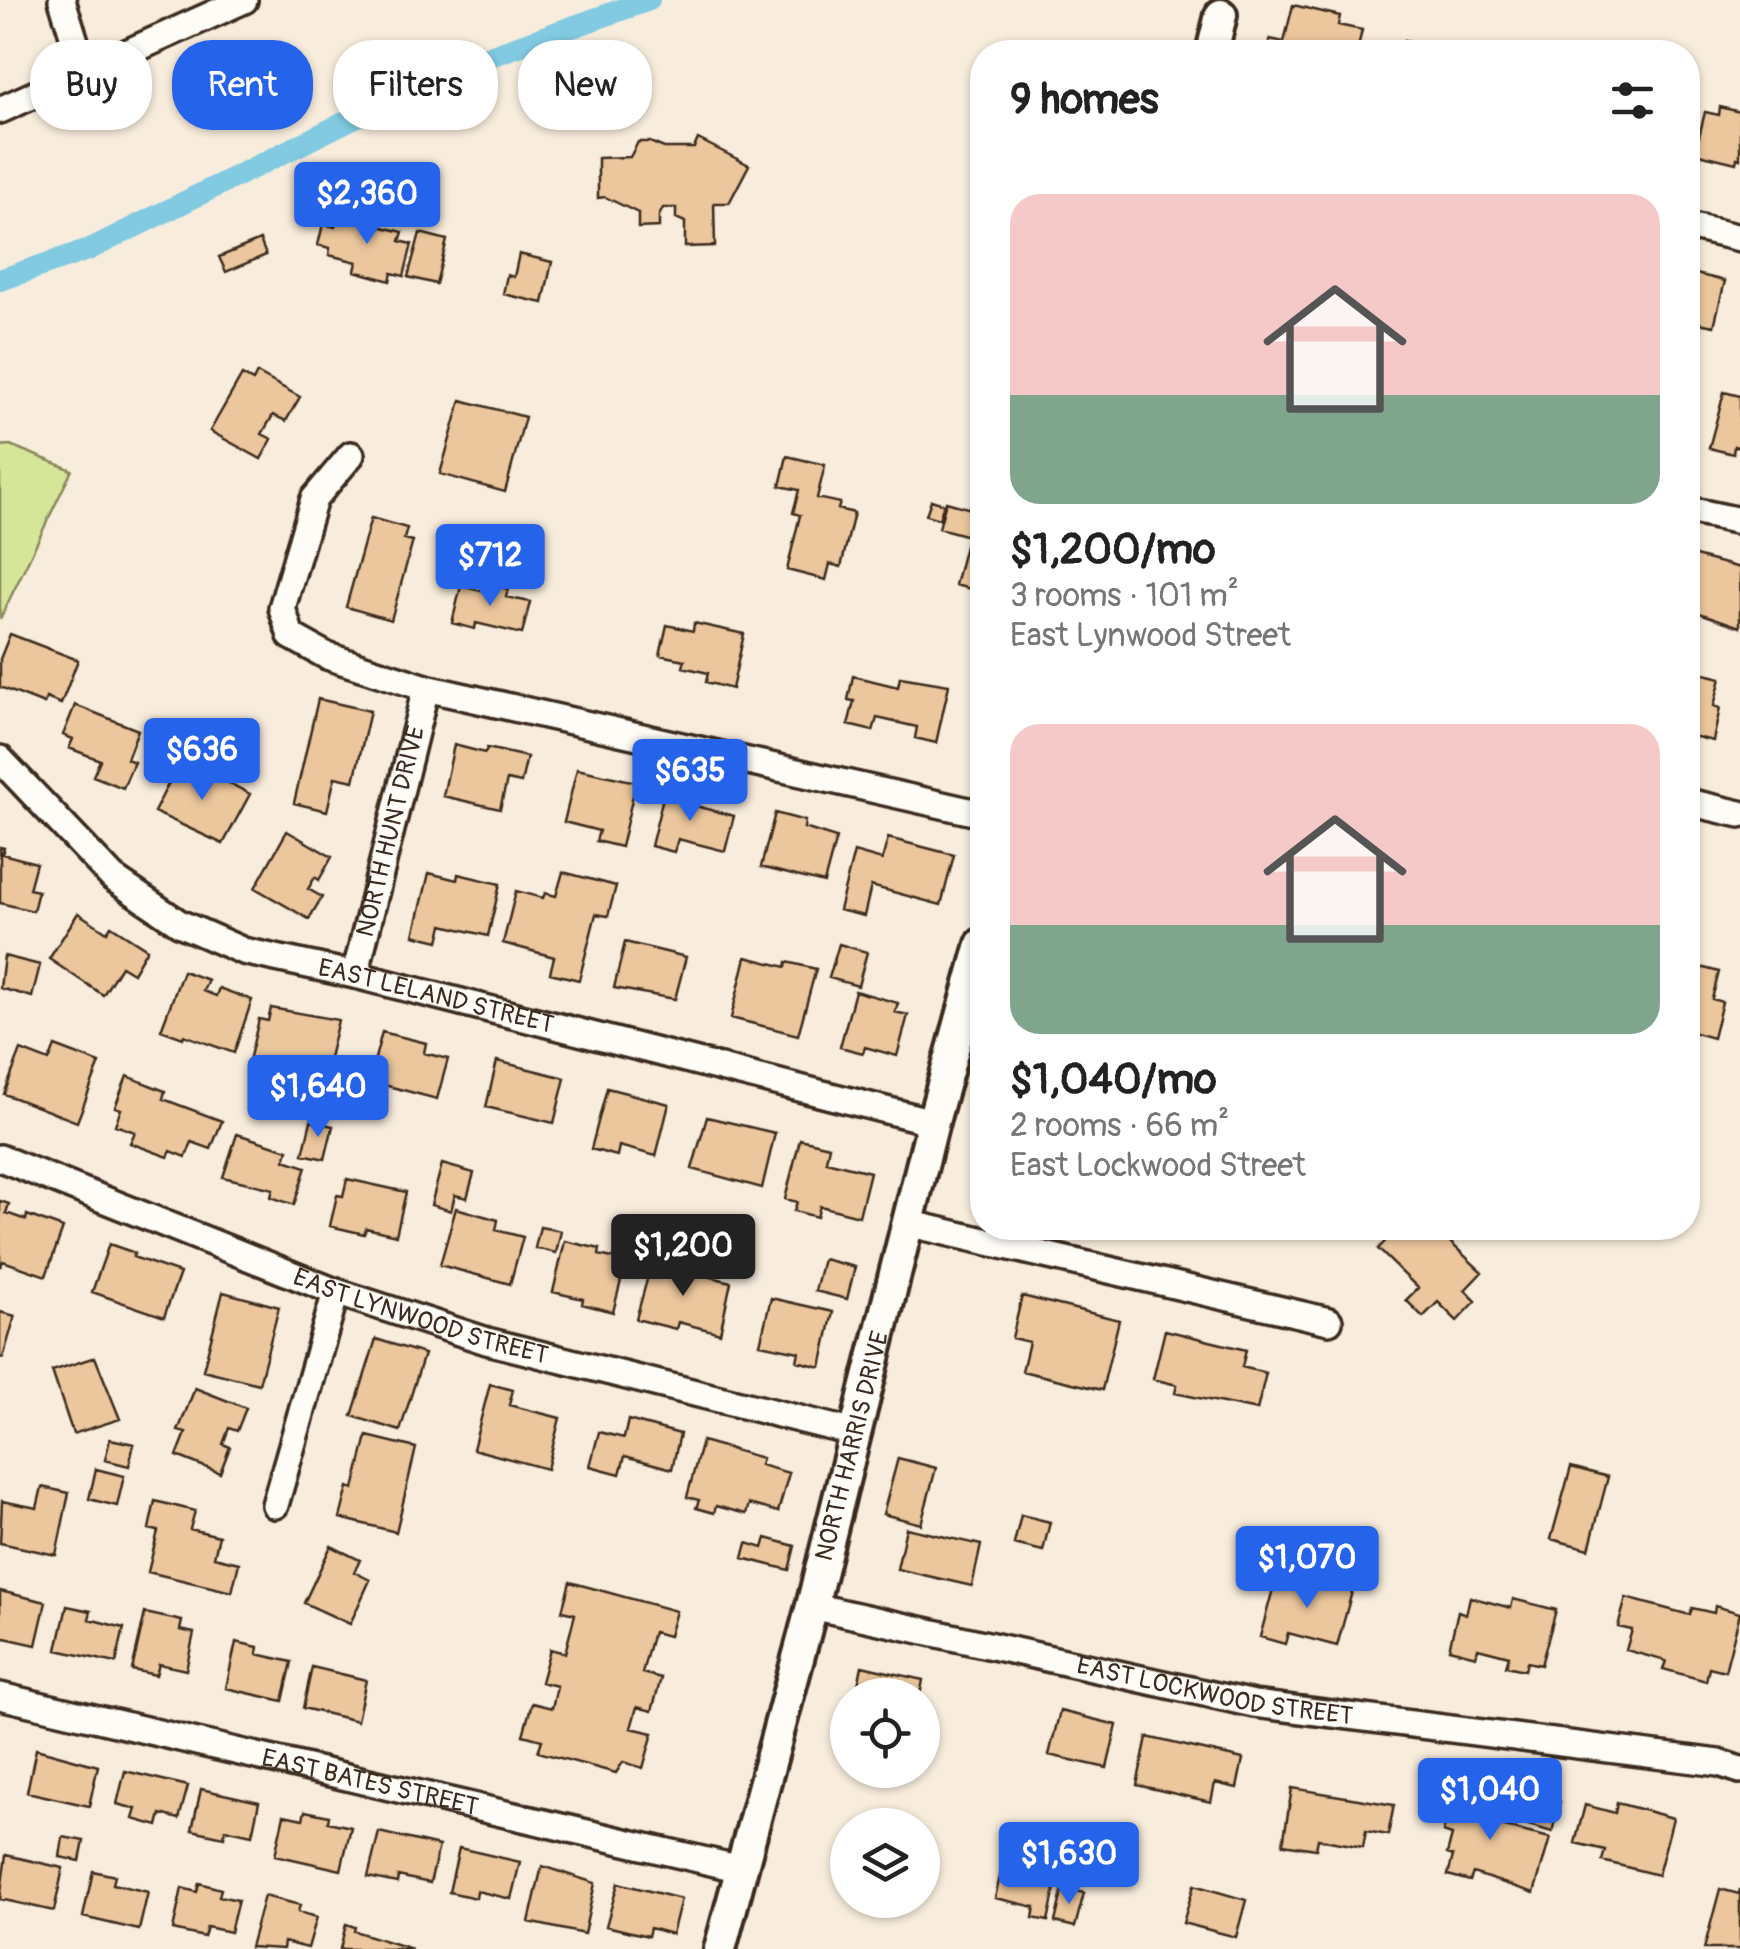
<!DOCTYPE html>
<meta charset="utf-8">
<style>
:root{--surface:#fff;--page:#f2f2f2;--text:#222;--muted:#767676;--accent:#2563eb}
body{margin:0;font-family:Pangolin,sans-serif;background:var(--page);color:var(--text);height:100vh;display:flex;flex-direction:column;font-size:38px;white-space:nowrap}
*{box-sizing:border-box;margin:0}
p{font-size:32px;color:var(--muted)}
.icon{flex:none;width:55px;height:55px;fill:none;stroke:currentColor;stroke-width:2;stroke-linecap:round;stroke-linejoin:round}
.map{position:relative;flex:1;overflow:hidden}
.sheet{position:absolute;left:970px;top:40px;width:730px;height:1200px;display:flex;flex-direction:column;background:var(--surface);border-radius:40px;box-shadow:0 2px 8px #0004}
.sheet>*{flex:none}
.top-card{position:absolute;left:30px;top:40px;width:790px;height:90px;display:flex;gap:20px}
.fabs{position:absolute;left:830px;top:1678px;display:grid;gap:20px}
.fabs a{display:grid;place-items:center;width:110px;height:110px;border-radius:50%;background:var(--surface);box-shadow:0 2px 8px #0004;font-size:50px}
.price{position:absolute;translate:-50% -85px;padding:0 22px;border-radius:10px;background:var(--accent);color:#fff;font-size:32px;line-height:65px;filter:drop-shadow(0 2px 5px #0008)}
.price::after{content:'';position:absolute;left:50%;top:60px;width:30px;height:22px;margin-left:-15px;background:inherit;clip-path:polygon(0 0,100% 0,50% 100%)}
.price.active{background:#222;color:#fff}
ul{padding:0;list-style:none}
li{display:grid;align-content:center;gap:20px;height:530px;padding:0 40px}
li span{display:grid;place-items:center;height:310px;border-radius:30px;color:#555}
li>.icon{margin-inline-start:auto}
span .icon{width:180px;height:180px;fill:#fffc;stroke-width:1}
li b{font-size:42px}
h2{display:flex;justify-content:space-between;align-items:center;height:120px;padding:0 40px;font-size:42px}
.tag{padding:0 35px;border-radius:40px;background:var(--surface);box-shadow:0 2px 8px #0004;font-size:35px;line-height:90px}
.tag.active{background:var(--accent);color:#fff}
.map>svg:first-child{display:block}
.green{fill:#d5e699;stroke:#88885c;stroke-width:2.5}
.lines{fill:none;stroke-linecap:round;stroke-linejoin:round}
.canal{stroke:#81cae2;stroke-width:22}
.building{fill:#ecc79d;stroke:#3b2a1e;stroke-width:2.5}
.minor-casing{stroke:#3b2a1e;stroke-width:32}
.tertiary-casing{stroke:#3b2a1e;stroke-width:38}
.minor{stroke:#fdfcf7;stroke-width:25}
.tertiary{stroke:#fdfcf7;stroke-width:30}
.labels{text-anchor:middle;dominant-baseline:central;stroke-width:8;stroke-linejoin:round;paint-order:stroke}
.street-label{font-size:25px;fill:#3b2a1e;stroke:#fdfcf7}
</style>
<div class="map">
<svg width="1740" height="1949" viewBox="0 0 1740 1949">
<rect width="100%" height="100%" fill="#f8ecdc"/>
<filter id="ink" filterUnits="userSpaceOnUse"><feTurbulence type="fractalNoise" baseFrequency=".01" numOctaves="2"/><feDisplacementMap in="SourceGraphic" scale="20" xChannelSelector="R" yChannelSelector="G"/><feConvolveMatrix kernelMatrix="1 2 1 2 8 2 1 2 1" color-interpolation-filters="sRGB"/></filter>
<g filter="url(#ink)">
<path class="green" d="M10 445 72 470 0 619V446Z"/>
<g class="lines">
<path class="canal" d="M0 280 90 249 450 70 649 0"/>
</g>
<path class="building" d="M1293 5 1340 16 1338 25 1362 30 1357 52H1267L1270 39 1284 42Z
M1404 41 1460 52H1392V49L1402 51Z
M1720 107 1740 112V159L1737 158 1736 163 1695 153 1705 112 1719 115Z
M698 139 749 165 729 203H714L715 246 685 247V222L676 218V208H663L659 216V227L638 228V213L605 197 598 198V158L630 157 638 142H650L664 148H694Z
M338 216 403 232 400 241 412 244 404 276 392 273 390 281 355 271 357 262 329 255 330 248 318 245 323 224 335 227Z
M420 233 447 240 436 284 408 277Z
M260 240 266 255 226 272 219 257Z
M519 254 552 262 543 303 503 294 507 275 514 277Z
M1688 272 1725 281 1714 326 1688 321Z
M257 373 300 397 286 421 273 415 262 434 272 439 261 459 210 431 242 375 253 381Z
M1724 392 1740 396V448L1734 446 1733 454 1709 448Z
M461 400 525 417 505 492 440 474Z
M787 456 825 465 817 498 840 503 838 509 854 513 841 567 830 564 826 580 787 570 800 515 793 513 799 490 780 486Z
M931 500 944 504 939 519 926 515Z
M946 502 982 512 976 538 939 528Z
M371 518 407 528 404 539 413 541 391 620 346 607Z
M967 538 982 542V592L955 585Z
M1688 554 1740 568V627L1688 609Z
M483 583 508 589 506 597 530 602 522 634 476 623 475 629 452 623 461 586 481 591Z
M694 623 744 634 732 689 706 682 708 673 683 667 685 660 660 655 667 625 693 631Z
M10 634 78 660 61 704 46 698 44 704 0 687V659Z
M1688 670 1721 678 1714 706 1720 708 1713 741 1688 735Z
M853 676 898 687 900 677 949 685 936 743 915 738 917 727 877 718 873 731 848 725 854 701 848 700Z
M318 699 370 711 354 781 335 777 327 811 294 803Z
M75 705 138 730 127 759 134 762 123 788 93 776 100 760 69 748 73 739 63 735Z
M454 745 485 753 487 748 527 757 521 783 507 780 500 809 443 796Z
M197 766 250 794 223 844 154 812 177 767 193 775Z
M577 769 636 782 621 847 596 841 599 831 564 822Z
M665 789 690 795 688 804 734 816 725 851 678 839 674 852 651 846Z
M775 813 805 821 804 828 836 838 824 883 761 867Z
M287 831 332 857 319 880 315 877 308 889 322 897 309 919 255 888Z
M888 838 954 855 941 905 871 886 864 916 839 910 854 852 882 860Z
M0 847 4 848 2 854 36 863 29 889 38 891 33 911 0 903Z
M563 872 616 886 608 916 596 914 579 980 550 973 554 957 503 943 516 891 543 898 545 893 556 896Z
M429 873 457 880 458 874 500 884 488 936 443 925 439 941 414 935Z
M78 913 107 932 111 926 147 949 133 973 121 966 103 995 49 959Z
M625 942 686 957 675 999 614 988Z
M839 944 867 952 858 986 829 978Z
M4 956 40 965 32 997 0 988Z
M746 957 786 967 787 962 816 969 798 1035 731 1018Z
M1688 960 1689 964 1719 972 1712 999 1722 1002 1713 1038 1688 1031Z
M183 971 208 980 203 991 216 996 219 988 252 1000 234 1053 184 1035 183 1038 161 1030Z
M855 991 898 1003 895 1012 908 1015 897 1056 865 1047 863 1053 840 1047Z
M271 1008 338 1020 324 1079 249 1061 259 1019 268 1021Z
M382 1032 426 1043 424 1053 448 1059 437 1099 369 1081Z
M55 1046 100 1063 77 1122 4 1094 21 1050 49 1061Z
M497 1061 565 1078 554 1123 486 1107Z
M127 1076 165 1091 163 1099 222 1121 211 1149 192 1142 186 1157 171 1151 168 1157 130 1143 135 1132 115 1125 121 1109 115 1107Z
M607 1088 669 1104 656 1156 619 1146 617 1156 591 1149Z
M707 1117 775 1133 762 1188 692 1169Z
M311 1121 333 1126 325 1159 303 1154Z
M237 1134 288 1150 285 1160 306 1167 294 1205 271 1197 273 1189 223 1177Z
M800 1139 829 1146 826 1161 870 1172 859 1216 820 1206 817 1217 794 1211 797 1202 785 1199Z
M442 1164 474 1173 467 1198 455 1195 451 1211 431 1205Z
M347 1179 406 1192 396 1235 366 1228 364 1234 330 1226 337 1195 343 1196Z
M0 1201 9 1204 6 1213 26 1220 27 1215 63 1228 46 1276 3 1261 0 1267Z
M456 1208 498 1220 496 1230 523 1237 510 1284 440 1265Z
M540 1227 561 1231 556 1253 535 1248Z
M1398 1228H1435L1482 1272 1465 1290 1476 1301 1457 1321 1438 1302 1423 1317 1406 1300 1418 1288 1378 1249Z
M720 1236 741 1242 735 1266 713 1260Z
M565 1241 600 1249 599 1255 626 1261 613 1312 582 1304 583 1299 553 1292Z
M109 1244 135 1253 133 1257 180 1273 164 1317 92 1292Z
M823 1259 855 1267 847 1299 815 1291Z
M652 1262 731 1282 720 1333 678 1322 676 1329 636 1319Z
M223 1292 279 1307 259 1384 203 1370Z
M1022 1296 1119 1320 1102 1390 1022 1371 1029 1342 1012 1338Z
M771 1298 833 1312 821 1367 797 1361 799 1352 760 1344Z
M0 1312 15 1316 3 1358 0 1357Z
M1165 1330 1246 1350 1242 1367 1266 1373 1257 1410 1175 1393 1177 1385 1153 1379Z
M376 1339 424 1354 400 1431 352 1416Z
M95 1357 120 1419 73 1434 52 1371Z
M490 1384 513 1390 509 1405 560 1418 547 1469 473 1449Z
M195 1388 246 1408 237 1431 229 1428 223 1444 230 1447 220 1473 177 1456 186 1433 178 1431Z
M628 1420 680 1434 672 1469 625 1456 620 1474 590 1466 599 1432 624 1438Z
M367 1436 416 1448 396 1532 340 1518 348 1487 354 1489Z
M110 1439 134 1444 129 1466 105 1460Z
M702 1441 762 1458 760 1465 789 1473 778 1512 749 1504 746 1514 716 1506 714 1513 696 1508 699 1500 687 1497Z
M898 1458 936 1468 921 1524 883 1514Z
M1571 1467 1608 1477 1589 1549 1551 1539Z
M96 1469 124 1476 117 1506 89 1499Z
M42 1487 69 1493 56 1555 0 1543 2 1501 37 1508Z
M155 1501 195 1511 190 1529 219 1536 214 1557 239 1563 232 1592 148 1572 158 1531 149 1529Z
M1021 1515 1050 1522 1043 1551 1014 1544Z
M906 1528 981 1545 972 1586 897 1569Z
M766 1538 795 1546 789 1570 743 1558 747 1543 763 1548Z
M331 1546 360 1560 354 1572 370 1580 350 1624 304 1603Z
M1304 1575 1353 1588 1337 1646 1288 1633 1285 1644 1260 1637 1276 1578 1301 1584Z
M570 1582 676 1611 669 1636 653 1632 642 1673 661 1678 652 1711 637 1707 631 1728 653 1733 643 1768 623 1762 616 1773 538 1752 542 1740 523 1735 532 1703 552 1708 557 1686 541 1682 550 1649 565 1653 575 1614 562 1611Z
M0 1591 46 1602 36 1645 0 1637Z
M1470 1597 1511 1608 1513 1599 1556 1610 1541 1665 1527 1662 1525 1670 1506 1666 1509 1656 1478 1648 1476 1656 1449 1649 1458 1611 1466 1614Z
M1626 1598 1690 1615 1692 1608 1714 1613 1715 1606 1740 1613 1725 1671 1709 1667 1706 1681 1663 1669 1666 1661 1626 1650 1632 1630 1618 1627Z
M67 1606 91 1611 89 1619 124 1628 116 1663 57 1650Z
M145 1613 182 1621 180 1630 194 1633 186 1670 159 1664 156 1675 132 1670Z
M236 1642 258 1647 257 1654 292 1662 283 1701 226 1688Z
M862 1666 923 1680 920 1695H856Z
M312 1667 366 1680 357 1721 303 1708Z
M1060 1711 1117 1725 1107 1768 1049 1755Z
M1147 1737 1243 1759 1237 1788 1215 1783 1211 1802 1137 1785Z
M36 1749 98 1766 89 1806 27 1792Z
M125 1771 188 1786 179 1819 161 1814 158 1826 133 1819 136 1809 117 1804Z
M1458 1776 1486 1783 1476 1820 1550 1838 1534 1893 1473 1873 1470 1881 1448 1875 1453 1856 1447 1854 1452 1835 1443 1832Z
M1292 1788 1394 1805 1388 1835 1366 1831 1363 1847 1318 1839 1316 1849 1283 1844Z
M201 1789 259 1802 252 1835 225 1829 224 1837 192 1830Z
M1536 1796 1560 1802 1552 1832 1528 1825Z
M1617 1803 1673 1818 1658 1875 1602 1861 1605 1850 1575 1843 1585 1805 1615 1813Z
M305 1811 329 1816 328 1822 351 1827 341 1870 275 1855 284 1815 303 1819Z
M379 1832 439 1846 430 1883 398 1876 397 1883 368 1877Z
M63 1837 84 1841 80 1861 60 1857Z
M459 1848 520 1862 511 1899 477 1891 476 1898 449 1892Z
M6 1855 63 1868 54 1911 0 1899Z
M542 1866 595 1883 584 1934 529 1922Z
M93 1871 115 1876 113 1884 148 1892 139 1930 83 1917Z
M1001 1872 1056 1884 1048 1921 1033 1918 1035 1907 995 1898Z
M199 1883 221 1889 219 1896 238 1900 230 1932 207 1927 204 1937 173 1930 182 1888 197 1892Z
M618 1883 681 1899 672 1934 650 1928 648 1936 606 1926Z
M1194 1885 1246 1900 1236 1937 1183 1923Z
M1063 1888 1084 1893 1075 1927 1055 1922Z
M1720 1889 1739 1894 1740 1889V1949H1704Z
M264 1896 300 1905 298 1912 317 1917 308 1948 284 1942 283 1949 250 1947Z
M346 1924 355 1927 354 1931 412 1949H340Z"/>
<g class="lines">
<g class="minor-casing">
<g id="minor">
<path d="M62 0 84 70"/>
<path d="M0 110 244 0"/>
<path d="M1688 226 1740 238"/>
<path d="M351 455 314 499 282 608 291 636 327 656 426 688 982 814"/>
<path d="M1688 510 1740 521"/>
<path id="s1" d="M0 759 113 878 179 923 243 951 355 975 933 1122"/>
<path d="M1688 802 1740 814"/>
<path id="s2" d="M355 975 426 688"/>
<path id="s3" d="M0 1158 336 1292 487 1341 855 1433"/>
<path d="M907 1223 1329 1321"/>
<path d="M275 1505 336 1292"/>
<path id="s4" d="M812 1606 1254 1704 1719 1763 1740 1770"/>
<path id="s5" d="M0 1696 741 1869"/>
</g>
</g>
<g class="tertiary-casing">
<g id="tertiary">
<path d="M1212 52 1221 15"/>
<path id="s6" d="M720 1949 812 1606 933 1122 982 944"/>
</g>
</g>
<use href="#minor" class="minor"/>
<use href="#tertiary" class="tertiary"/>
</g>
</g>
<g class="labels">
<g class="street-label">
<text stroke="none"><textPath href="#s2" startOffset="148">NORTH HUNT DRIVE</textPath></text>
<text stroke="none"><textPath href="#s1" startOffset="512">EAST LELAND STREET</textPath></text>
<text stroke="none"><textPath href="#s3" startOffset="450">EAST LYNWOOD STREET</textPath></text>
<text stroke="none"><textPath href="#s6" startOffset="520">NORTH HARRIS DRIVE</textPath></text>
<text stroke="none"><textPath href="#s4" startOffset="412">EAST LOCKWOOD STREET</textPath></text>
<text stroke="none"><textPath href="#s5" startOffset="380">EAST BATES STREET</textPath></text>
</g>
</g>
</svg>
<div class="fabs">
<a><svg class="icon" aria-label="locate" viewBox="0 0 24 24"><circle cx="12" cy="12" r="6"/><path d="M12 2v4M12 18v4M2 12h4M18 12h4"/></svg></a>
<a><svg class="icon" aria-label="layers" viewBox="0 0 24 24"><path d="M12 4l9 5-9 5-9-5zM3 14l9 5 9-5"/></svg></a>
</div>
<b class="price" style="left:367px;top:247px">$2,360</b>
<b class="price" style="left:490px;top:609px">$712</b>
<b class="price" style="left:202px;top:803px">$636</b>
<b class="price" style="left:690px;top:824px">$635</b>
<b class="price" style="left:318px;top:1140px">$1,640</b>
<b class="price active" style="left:683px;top:1299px">$1,200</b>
<b class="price" style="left:1307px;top:1611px">$1,070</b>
<b class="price" style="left:1490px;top:1843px">$1,040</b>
<b class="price" style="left:1069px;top:1907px">$1,630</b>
<div class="top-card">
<a class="tag">Buy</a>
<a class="tag active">Rent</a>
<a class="tag">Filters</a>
<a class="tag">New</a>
</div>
<section class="sheet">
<h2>9 homes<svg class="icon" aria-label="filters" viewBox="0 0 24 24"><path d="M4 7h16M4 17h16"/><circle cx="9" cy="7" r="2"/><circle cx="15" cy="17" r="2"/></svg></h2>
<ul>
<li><span style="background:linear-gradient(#f6c9c9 65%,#7fa58c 0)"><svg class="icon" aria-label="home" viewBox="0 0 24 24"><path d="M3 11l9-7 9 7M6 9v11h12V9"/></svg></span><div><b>$1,200/mo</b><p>3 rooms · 101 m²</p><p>East Lynwood Street</p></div></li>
<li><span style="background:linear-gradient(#f6c9c9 65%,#7fa58c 0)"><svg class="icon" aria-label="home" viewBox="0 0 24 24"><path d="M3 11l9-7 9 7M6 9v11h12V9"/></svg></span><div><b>$1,040/mo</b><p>2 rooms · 66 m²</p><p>East Lockwood Street</p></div></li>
</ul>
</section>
</div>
